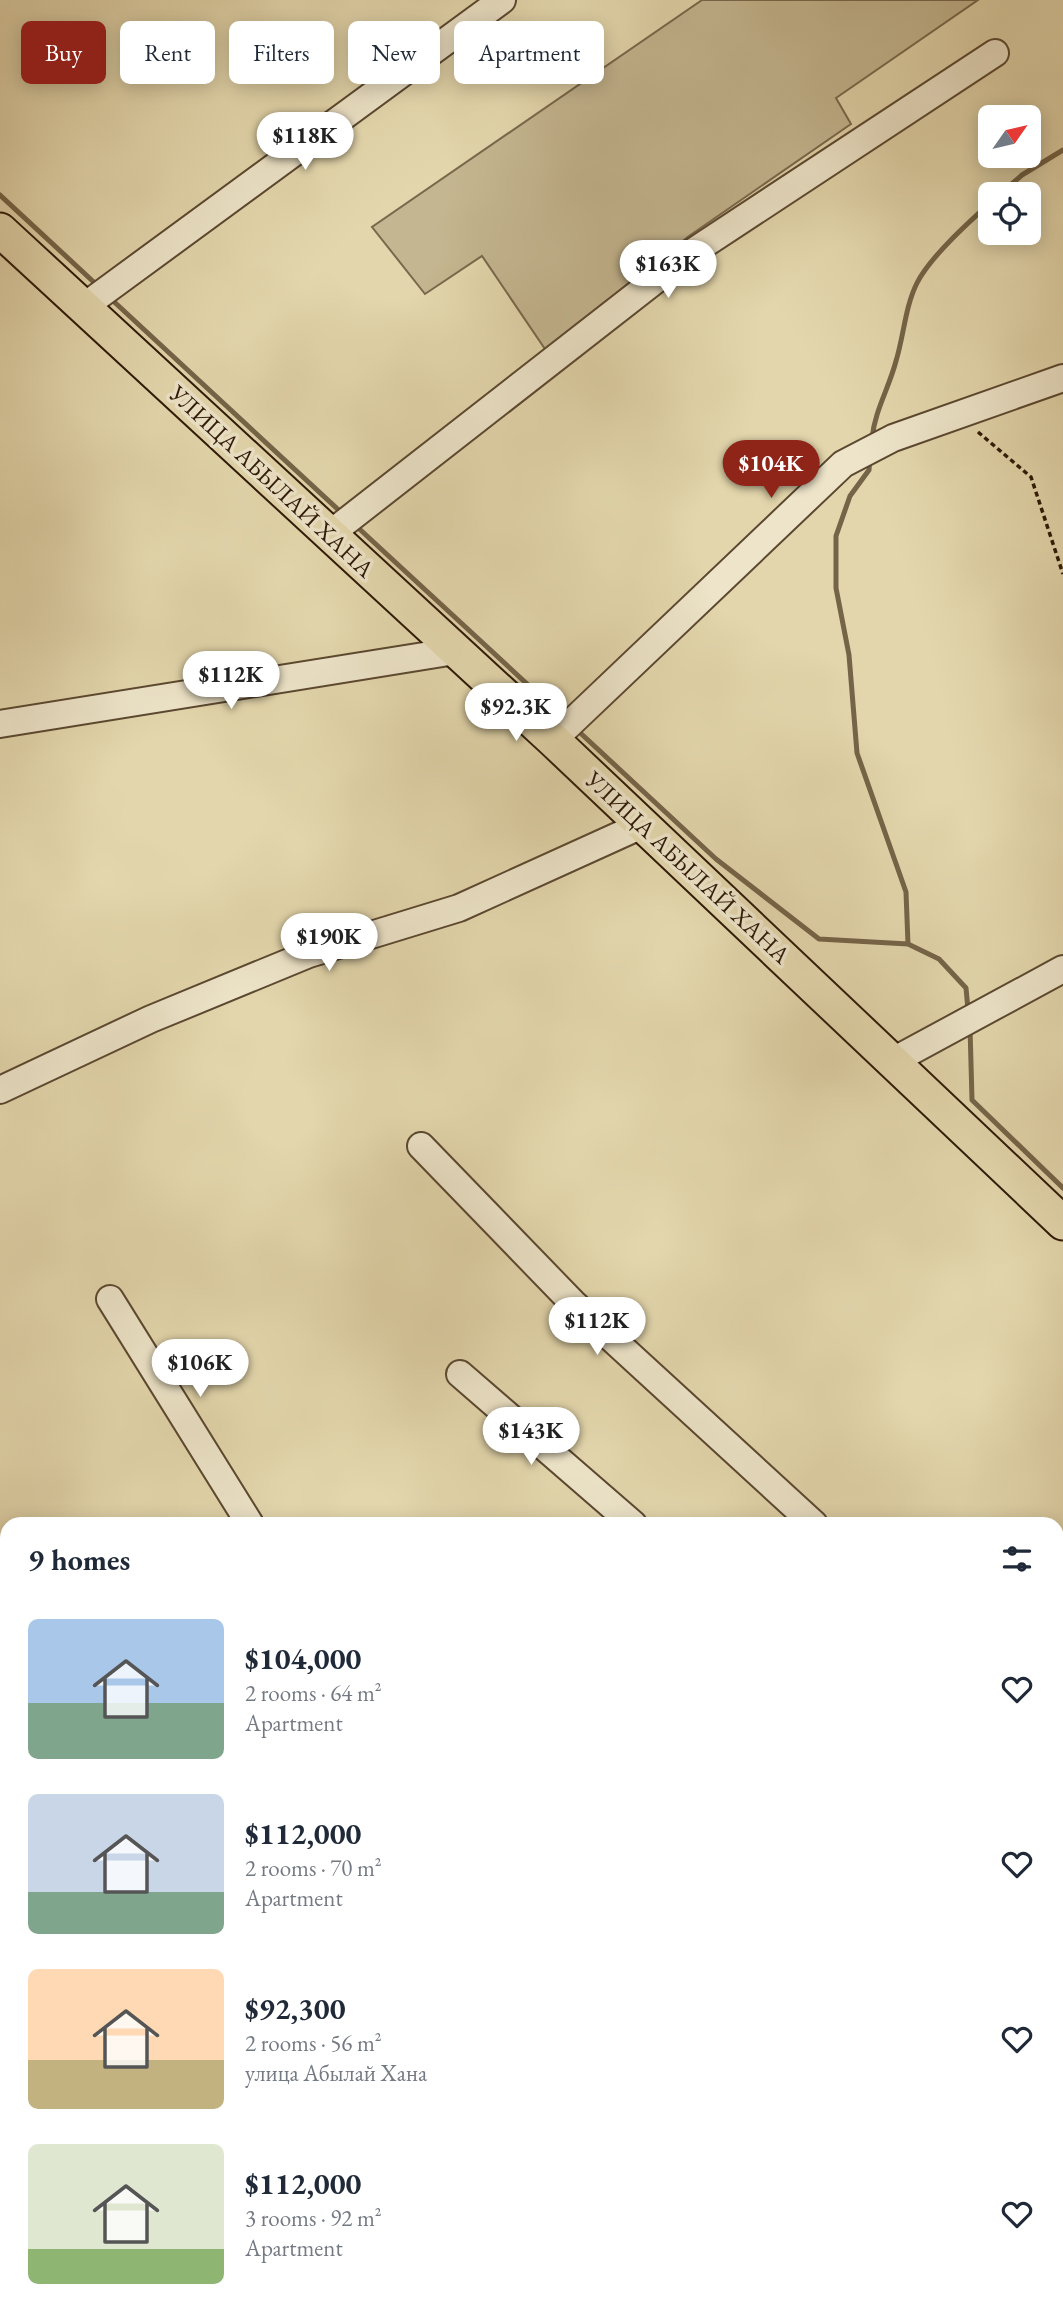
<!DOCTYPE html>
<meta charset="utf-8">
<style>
:root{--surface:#fff;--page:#f6f6f7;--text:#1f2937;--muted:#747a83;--accent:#8f2418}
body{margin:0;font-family:"EB Garamond",serif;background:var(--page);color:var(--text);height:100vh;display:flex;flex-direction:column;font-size:26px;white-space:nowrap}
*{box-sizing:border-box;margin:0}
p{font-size:23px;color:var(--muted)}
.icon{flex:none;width:38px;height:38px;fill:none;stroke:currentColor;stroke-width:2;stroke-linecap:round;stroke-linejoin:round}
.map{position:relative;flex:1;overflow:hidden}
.panel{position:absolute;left:0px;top:1517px;width:1064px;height:800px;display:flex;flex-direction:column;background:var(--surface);border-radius:21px 21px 0 0;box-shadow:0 4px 18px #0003}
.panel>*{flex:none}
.guide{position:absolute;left:21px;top:21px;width:700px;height:63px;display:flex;gap:14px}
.needle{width:46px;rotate:56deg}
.fabs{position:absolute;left:978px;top:105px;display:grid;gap:14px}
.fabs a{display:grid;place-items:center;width:63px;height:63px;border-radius:10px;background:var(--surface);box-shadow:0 4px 18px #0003;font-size:35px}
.price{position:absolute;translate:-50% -60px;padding:0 16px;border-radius:24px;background:#fff;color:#222;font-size:23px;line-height:46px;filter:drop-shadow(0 2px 4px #0008)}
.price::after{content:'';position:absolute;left:50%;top:42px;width:21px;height:16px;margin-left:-10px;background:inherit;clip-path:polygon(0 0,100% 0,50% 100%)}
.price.current{background:var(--accent);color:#fff}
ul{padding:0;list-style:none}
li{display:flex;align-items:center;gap:21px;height:175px;padding:0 28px}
li span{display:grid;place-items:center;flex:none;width:196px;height:140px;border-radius:10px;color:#555}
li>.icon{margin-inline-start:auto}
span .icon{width:84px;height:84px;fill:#fffc;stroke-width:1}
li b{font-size:30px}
h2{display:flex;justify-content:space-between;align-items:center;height:84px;padding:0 28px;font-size:30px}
.tag{padding:0 24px;border-radius:10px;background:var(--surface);box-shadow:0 4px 18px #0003;font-size:24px;line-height:63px}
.tag.current{background:var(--accent);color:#fff}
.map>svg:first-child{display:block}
.green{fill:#c4b690;stroke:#79684c;stroke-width:2}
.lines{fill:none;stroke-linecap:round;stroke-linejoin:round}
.stream{stroke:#756448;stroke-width:5}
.minor-casing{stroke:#5b4830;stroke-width:30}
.major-casing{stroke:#2e1907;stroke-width:37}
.path{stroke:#2e1907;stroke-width:3.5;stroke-dasharray:5 3.5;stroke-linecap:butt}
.minor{stroke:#ede4c9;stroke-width:26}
.major{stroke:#e3d6ac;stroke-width:33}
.labels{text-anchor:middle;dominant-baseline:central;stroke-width:7;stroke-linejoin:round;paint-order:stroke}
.street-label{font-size:24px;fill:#2e1907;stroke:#ede4c9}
</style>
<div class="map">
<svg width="1063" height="2316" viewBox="0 0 1063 2316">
<rect width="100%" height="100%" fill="#e3d6ac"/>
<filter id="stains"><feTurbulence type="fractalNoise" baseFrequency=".00286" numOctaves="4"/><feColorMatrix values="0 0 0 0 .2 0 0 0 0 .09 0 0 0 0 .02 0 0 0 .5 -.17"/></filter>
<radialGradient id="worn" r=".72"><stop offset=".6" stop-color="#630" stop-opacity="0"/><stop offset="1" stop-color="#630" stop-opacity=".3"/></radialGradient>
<path class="green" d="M702 0H978L836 98 851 124 689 236 545 349 482 256 425 294 372 227Z
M25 2310H389L385 2312 388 2316H27Z"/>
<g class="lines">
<path class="stream" d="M1000 194 1022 175 1063 150
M0 195 98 286
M110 298 344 515
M872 438C875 410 889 388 896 361 904 335 905 307 917 283 930 257 969 222 990 203
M870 458 869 470 850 496 836 536V588L849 655 857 753 906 892 908 944
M354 524 565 719
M575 728 716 859 819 939 908 944 939 959 966 988 968 1010
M970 1027 972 1100 1063 1188"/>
<g class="minor-casing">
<path id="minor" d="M82 308 502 0
M330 534 685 257 995 53
M0 724 455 651
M553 740 843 464 893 438 1063 378
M893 1061 1063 969
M0 1090 151 1019 309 954 459 908 642 825
M421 1146 573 1303 814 1524
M110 1299 250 1524
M460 1374 633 1524
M0 1691 7 1696
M1057 1747 1063 1752
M1057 1934 1063 1928
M1057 2094 1063 2103
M840 2310 844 2316"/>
</g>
<g class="major-casing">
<path id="major" d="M0 230 553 740 1063 1223"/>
</g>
<path class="path" d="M978 432 1031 477 1063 574"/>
<use href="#minor" class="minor"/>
<use href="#major" class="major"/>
</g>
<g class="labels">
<g class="street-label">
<text transform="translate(272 481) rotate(43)">УЛИЦА АБЫЛАЙ ХАНА</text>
<text transform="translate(688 867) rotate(43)">УЛИЦА АБЫЛАЙ ХАНА</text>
</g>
</g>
<rect width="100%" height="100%" filter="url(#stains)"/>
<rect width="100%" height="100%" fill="url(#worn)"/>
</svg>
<div class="fabs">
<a><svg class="needle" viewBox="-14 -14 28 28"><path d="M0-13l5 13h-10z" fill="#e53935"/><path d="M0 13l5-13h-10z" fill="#747a83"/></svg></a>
<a><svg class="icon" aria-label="locate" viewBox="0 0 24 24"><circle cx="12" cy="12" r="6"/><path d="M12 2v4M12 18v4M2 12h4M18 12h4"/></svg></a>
</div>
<b class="price" style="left:305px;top:172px">$118K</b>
<b class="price" style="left:668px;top:300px">$163K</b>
<b class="price current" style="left:771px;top:500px">$104K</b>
<b class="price" style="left:231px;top:711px">$112K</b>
<b class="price" style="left:516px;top:743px">$92.3K</b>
<b class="price" style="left:329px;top:973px">$190K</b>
<b class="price" style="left:597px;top:1357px">$112K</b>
<b class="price" style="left:200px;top:1399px">$106K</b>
<b class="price" style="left:531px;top:1467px">$143K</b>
<div class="guide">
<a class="tag current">Buy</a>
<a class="tag">Rent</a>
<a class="tag">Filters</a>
<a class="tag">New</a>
<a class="tag">Apartment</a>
</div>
<section class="panel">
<h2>9 homes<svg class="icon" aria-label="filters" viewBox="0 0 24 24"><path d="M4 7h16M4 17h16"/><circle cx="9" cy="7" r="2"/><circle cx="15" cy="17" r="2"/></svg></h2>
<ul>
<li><span style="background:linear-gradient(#a9c7e8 60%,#7fa58c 0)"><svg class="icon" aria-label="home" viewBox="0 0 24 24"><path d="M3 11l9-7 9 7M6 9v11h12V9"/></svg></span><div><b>$104,000</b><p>2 rooms · 64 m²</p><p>Apartment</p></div><svg class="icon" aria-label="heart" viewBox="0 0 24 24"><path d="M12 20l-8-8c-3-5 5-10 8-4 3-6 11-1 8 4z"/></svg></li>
<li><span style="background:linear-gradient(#c9d6e8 70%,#7fa58c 0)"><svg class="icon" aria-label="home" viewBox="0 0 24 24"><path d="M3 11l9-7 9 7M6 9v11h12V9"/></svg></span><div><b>$112,000</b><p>2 rooms · 70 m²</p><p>Apartment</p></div><svg class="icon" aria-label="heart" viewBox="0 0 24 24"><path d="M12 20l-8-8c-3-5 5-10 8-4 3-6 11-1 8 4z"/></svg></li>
<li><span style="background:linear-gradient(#ffd9b3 65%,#c2b280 0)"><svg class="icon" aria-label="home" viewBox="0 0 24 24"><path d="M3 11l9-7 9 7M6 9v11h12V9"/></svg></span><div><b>$92,300</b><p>2 rooms · 56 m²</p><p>улица Абылай Хана</p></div><svg class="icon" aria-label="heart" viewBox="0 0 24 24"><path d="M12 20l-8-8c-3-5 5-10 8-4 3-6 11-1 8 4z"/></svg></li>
<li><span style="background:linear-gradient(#dfe7d0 75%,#8fb573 0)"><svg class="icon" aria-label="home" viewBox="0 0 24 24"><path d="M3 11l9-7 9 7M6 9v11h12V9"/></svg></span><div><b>$112,000</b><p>3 rooms · 92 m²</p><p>Apartment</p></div><svg class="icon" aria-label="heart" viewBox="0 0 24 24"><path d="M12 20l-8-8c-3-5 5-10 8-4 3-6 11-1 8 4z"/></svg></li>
</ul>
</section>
</div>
